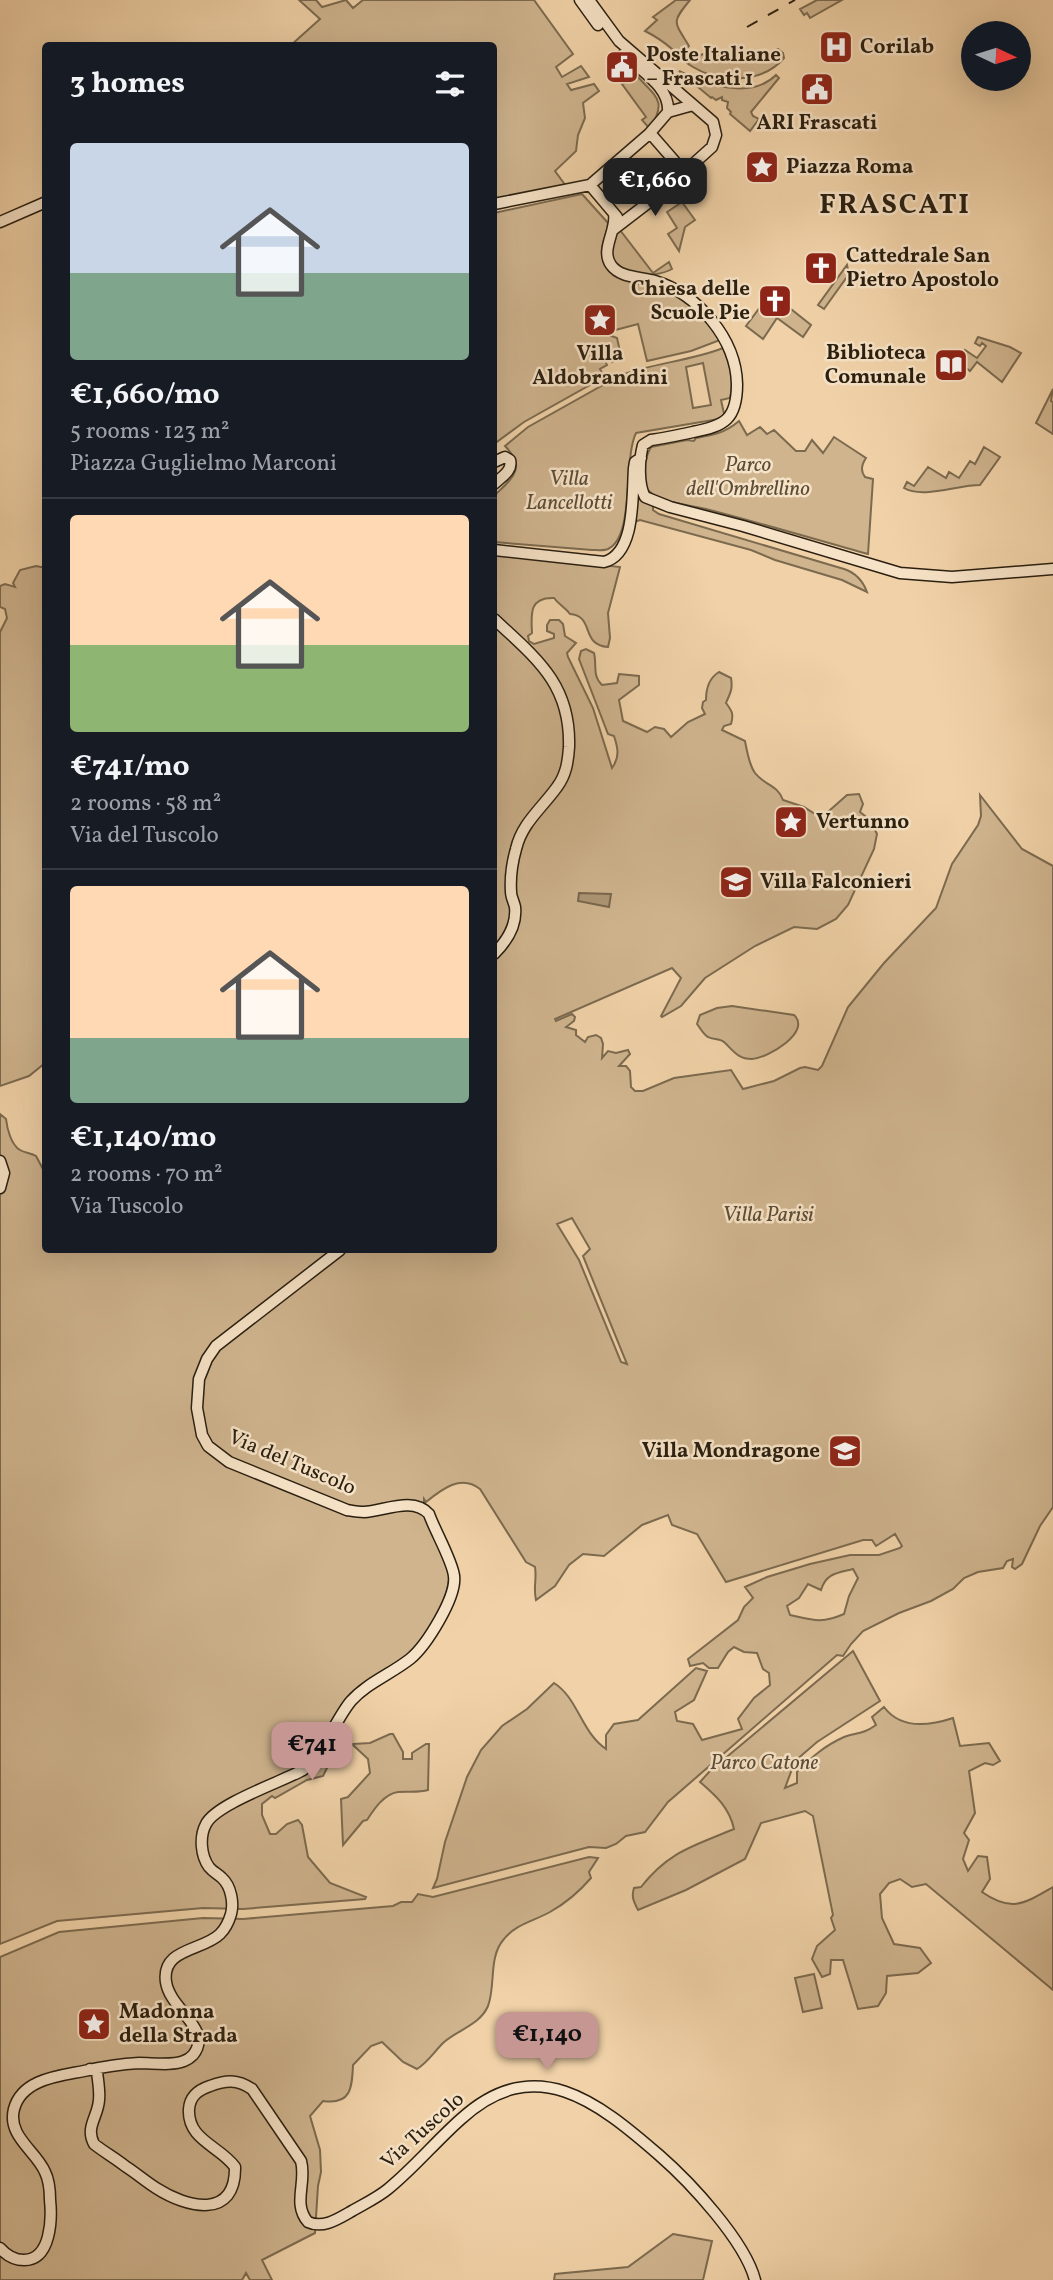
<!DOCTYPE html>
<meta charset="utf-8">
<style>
:root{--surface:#171b24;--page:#242831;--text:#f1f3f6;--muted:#9ea1a6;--line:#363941;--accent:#c59692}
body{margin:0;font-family:Vollkorn,serif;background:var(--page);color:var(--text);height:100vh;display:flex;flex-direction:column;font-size:26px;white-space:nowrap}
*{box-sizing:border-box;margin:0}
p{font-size:23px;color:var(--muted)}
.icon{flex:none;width:38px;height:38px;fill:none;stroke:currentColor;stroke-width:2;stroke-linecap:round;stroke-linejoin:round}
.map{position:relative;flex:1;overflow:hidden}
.details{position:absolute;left:42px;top:42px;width:455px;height:1211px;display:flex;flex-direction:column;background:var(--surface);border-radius:7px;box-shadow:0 7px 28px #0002}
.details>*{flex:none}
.needle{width:46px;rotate:94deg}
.fabs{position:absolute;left:961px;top:21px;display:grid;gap:14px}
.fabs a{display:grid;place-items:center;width:70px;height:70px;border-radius:50%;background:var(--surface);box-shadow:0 7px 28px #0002;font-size:35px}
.price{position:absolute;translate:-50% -60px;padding:0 16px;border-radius:14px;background:var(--accent);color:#111;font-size:23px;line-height:46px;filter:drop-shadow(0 2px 4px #0008)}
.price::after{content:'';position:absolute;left:50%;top:42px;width:21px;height:16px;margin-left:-10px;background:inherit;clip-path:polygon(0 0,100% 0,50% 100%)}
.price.selected{background:#222;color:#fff}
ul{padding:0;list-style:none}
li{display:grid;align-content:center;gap:14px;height:371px;padding:0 28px}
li+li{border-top:2px solid var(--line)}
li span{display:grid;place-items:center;height:217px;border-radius:7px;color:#555}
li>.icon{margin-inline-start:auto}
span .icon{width:126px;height:126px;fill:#fffc;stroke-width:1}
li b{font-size:30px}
h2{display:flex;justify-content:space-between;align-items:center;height:84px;padding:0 28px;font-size:30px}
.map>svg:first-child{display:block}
.green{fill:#cfb48e;stroke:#7c6a4f;stroke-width:2;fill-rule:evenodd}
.water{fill:#ad9574;stroke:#79664c;stroke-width:2}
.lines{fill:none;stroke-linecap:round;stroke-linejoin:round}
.secondary-casing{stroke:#2a1f10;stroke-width:13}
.secondary{stroke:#f6e2c6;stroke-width:10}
.rail{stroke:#2a1f10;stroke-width:2;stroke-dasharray:12 12;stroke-linecap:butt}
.labels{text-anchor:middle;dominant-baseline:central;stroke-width:5;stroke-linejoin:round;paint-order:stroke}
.poi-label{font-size:21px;font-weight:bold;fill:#2a1f10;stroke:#f6e2c6;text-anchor:start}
.park-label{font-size:21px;font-style:italic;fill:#5c4c36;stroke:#f6e2c6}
.street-label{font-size:21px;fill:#2a1f10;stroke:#f6e2c6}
.district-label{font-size:28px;font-weight:bold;letter-spacing:2px;fill:#2a1f10;stroke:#f6e2c6}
</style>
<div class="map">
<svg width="1053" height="2280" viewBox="0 0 1053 2280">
<rect width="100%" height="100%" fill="#f1d2a8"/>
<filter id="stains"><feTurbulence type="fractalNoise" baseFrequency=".00286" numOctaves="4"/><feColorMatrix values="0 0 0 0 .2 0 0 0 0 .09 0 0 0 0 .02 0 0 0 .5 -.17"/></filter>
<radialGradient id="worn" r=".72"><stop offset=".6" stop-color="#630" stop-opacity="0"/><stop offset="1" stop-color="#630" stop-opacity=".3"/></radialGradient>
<path class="green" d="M299 0H316L322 7 346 0 353 8 363 0H534L573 54 556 67 562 77 581 66 589 77 567 84 571 90 594 84 599 91 583 103 585 118 578 135 576 151 555 171 566 186 494 200V46H290L320 19Z
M676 0H690C671 23 674 21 689 46L683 53 682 60H690L703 54 706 57 715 54 725 59 753 61 778 49 783 53 784 58C762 84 719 83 693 67 684 62 679 56 672 49 664 42 655 36 645 31L657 20 653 17Z
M817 0H842L810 18 807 13 804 15 800 9Z
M679 71C706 85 751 100 776 75L779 78 751 112 753 116 759 119 750 131 730 114 731 112 727 108 728 102 722 100V97L716 100 712 97 711 98Z
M637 76C657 98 667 100 650 129L642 120 646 117 622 84Z
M582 194 608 223C608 234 600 243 602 255 605 283 635 277 654 284 664 288 675 294 683 300 700 309 709 325 720 340L691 351 647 361 638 324 608 332 609 335 617 338 621 356 612 362 609 356 604 359 607 365 600 369 604 377 524 422 494 444V213Z
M682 202 695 220 685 227 679 251 668 234 677 228 667 212Z
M620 230 653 273 669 262 672 269C654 279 610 278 612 250 613 241 613 236 620 230Z
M847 265 849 274 824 309 818 305Z
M761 306 777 318 787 306 811 325 803 337 777 318 763 339 746 326Z
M978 337 1010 347 1021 353 1002 382 977 362 970 371 960 363 965 350 977 358 986 346 982 343 980 346 975 343Z
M723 348C730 365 735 379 730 398L721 400 725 418 636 433C623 459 635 537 608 549 604 551 597 550 592 550L494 542V496C512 478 527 469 505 446L528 427 621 375C654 363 690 361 723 348ZM703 363 711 405 693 408 686 367Z
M1053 389 1051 401 1053 402V434L1036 423Z
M739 421 747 435 760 427 767 434 774 430 796 451H805L812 440 823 453 834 437 866 458C862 464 860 471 865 477L873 479 868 554C814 539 760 523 706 509 691 505 661 503 650 492 639 483 645 457 651 447L687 440 694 441 696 438C713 435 725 433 739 421Z
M984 447 1000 457 980 485C957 485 923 499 904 488L907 482 914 486 928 467 946 478 949 472 959 478 970 461 975 464Z
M637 486 653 505V510L659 514 844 569C856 573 863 581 867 592L842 580 775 560 751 550 640 520 634 522Z
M494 553 620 567 608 613 610 638 608 647C580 645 595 616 570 614 565 607 559 605 554 598 529 597 531 614 532 633L528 636 529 641 534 644 554 638V634L547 631V625L550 620H559L563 624 565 636 576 643 567 653 568 657 593 708 612 768C620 757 618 748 614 736L608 734 579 659 581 651 586 649 594 653C597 664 592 676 602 685L617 683 619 674 639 676V685L619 700 623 721 647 732 655 727 664 729 671 737 688 722 705 714 702 708 703 702 706 700C706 689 709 678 719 672L731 678C733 690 730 693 726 703 732 711 734 714 731 724L724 726 722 730 745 741C747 751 749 765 755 773 764 785 778 785 783 800L804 807 821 818 847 795 859 794 863 804 860 812 870 820 877 834 874 849 848 905 836 919 817 929 794 927 755 946 705 978 681 1006 662 1017 661 1016 681 978 672 968 555 1019 556 1021 572 1014 575 1017 574 1021 566 1027 576 1030V1035L585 1042 588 1037 596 1035 601 1038 603 1044 602 1058 608 1051 616 1053 628 1050 630 1054 619 1066H626L630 1071 631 1087 635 1091H643L674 1078 731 1070 743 1089 774 1081 800 1068 805 1067 818 1070 822 1066 848 1007 884 963 936 908 952 864 978 825 981 816 980 795 1022 849 1053 866V1507L1040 1526 1022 1564 1015 1569 1012 1567 1013 1559 1007 1561 1003 1568 978 1572 964 1578 953 1589 931 1601 899 1613 863 1631 851 1644 843 1656 837 1655 668 1802 645 1832 626 1836 616 1844 606 1848 589 1847 433 1888 437 1879 445 1842 467 1777 481 1750 502 1726 527 1709 554 1683C578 1698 581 1732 606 1749V1735L614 1724 638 1720 696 1668 707 1671 694 1700 675 1712 677 1721 693 1724 702 1740 742 1729 738 1719 754 1698 770 1685 769 1673 763 1669 757 1653 744 1652 734 1647 728 1652 718 1668H709L703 1663 690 1666 688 1659 738 1620 744 1607 753 1598 745 1587 767 1577 810 1564 850 1555H879L900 1548 902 1546 895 1534 876 1546 872 1540H863L726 1582 697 1534 672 1525 668 1515 642 1525 604 1556 583 1554 569 1565 555 1586 536 1600C533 1588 537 1579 535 1567L526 1562 480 1489C461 1474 442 1489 426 1502L424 1499C423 1530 448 1550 449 1575 450 1593 427 1640 414 1652 400 1663 370 1676 360 1688 347 1703 340 1733 334 1752L330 1751 325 1764 328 1766 323 1776 307 1780 275 1798 272 1796 262 1804V1815L270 1834H276L287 1824 298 1820 302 1825 308 1857 330 1883 366 1897 365 1899 243 1909 203 1908 57 1921 0 1944V1114L6 1119C7 1128 11 1145 20 1150 25 1153 31 1153 36 1156L44 1171 45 1161 46 1250H494ZM572 1218 590 1249 583 1256 627 1364 621 1362 579 1260 557 1224ZM853 1569 858 1578 849 1596 844 1614C821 1624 813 1620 790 1615L787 1606 799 1598 808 1584 821 1590C826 1573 837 1573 853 1569Z
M36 566 46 568 45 1063 29 1076 0 1086V632L7 618 5 609 0 607V586L5 584 15 587 13 583 20 570Z
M732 1006 794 1015C812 1032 768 1058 752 1059 737 1059 733 1050 724 1042 719 1038 713 1040 708 1037 704 1035 700 1028 697 1024L700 1015 717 1008Z
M853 1651 880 1701 817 1742 795 1761 785 1788 797 1783V1772C812 1757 824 1746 844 1737 857 1732 862 1735 876 1725L872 1717 884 1707C901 1730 929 1726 953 1718L960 1746 989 1743 1000 1761 993 1765 985 1763 969 1771 975 1813 964 1833 969 1840 963 1859 968 1871 978 1856 987 1857 990 1879 982 1892C1012 1913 1025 1903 1053 1887V1990L926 1884 912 1887 900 1879 889 1883 880 1894 882 1918 894 1944 920 1948 931 1963 918 1973 887 1976 886 1993 878 2006 858 2009 843 1960H831L830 1974 822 1977 812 1959 817 1946 835 1930 831 1918 833 1915 813 1816 805 1811 761 1823 745 1859 686 1890 638 1910C634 1902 631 1897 634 1888L641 1887C669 1851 694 1846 734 1829 729 1807 716 1796 700 1782L710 1771Z
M390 1734H393L403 1752V1759H412V1753L426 1744H429L428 1790C418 1793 408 1791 398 1792 384 1794 374 1809 367 1820L363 1821 343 1845 341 1799 348 1797 370 1773 368 1759 352 1744 370 1743Z
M589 1857 598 1858 589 1872 591 1878C579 1892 566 1903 550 1912 534 1921 516 1924 504 1939 488 1957 496 1985 488 2006 480 2025 457 2030 443 2043 434 2052 428 2062 417 2069L403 2062 382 2042 371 2046 353 2065C352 2088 351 2105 323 2101L310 2116 320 2150 321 2172 318 2186 315 2233 262 2260 272 2280H250L246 2273 242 2280H0V1957L59 1932 203 1918 243 1919 393 1906 401 1902H412L418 1894 433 1897Z
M814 1974 822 2008 803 2012 795 1978Z
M673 2234 712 2241 703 2280H554L555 2274 628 2267Z"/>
<path class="water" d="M579 893 611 894 609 907 578 901Z"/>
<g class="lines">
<g class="secondary-casing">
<path id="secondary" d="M580 0 598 25
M589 0 619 41 713 122 716 135 712 147 661 193 614 229
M624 54C640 71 670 86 668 112
M650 133 684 172
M590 185 617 217
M494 204 590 185 649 134 668 112 693 105
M614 214C617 230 600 250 611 265 620 278 641 277 655 281 698 294 736 339 737 384 737 419 725 426 693 432 679 435 665 438 651 440L643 445C639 460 638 484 645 497L670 507 743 526 900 573 952 577 1053 569
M0 222 46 202
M494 462 505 457 510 460C513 471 501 477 494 484
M494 550 604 562C636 554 632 495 634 468L635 462 641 458
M494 619C536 658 571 684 569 747 568 762 566 775 557 787 542 808 522 823 516 849 512 863 510 877 511 892 511 897 514 902 515 907 517 925 506 942 494 954
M0 1161 4 1173 0 1188
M90 2069 97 2072C98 2081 100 2091 99 2100 98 2117 85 2127 94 2144 104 2152 115 2158 125 2166 136 2173 145 2181 156 2188 187 2208 236 2220 235 2167 220 2146 187 2140 189 2109 190 2096 198 2090 210 2086 226 2080 237 2079 252 2089L301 2161C307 2182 292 2204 308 2222 323 2229 338 2219 352 2211 364 2204 377 2198 388 2189 414 2168 436 2141 461 2119 535 2051 598 2102 659 2155 690 2182 745 2241 755 2280
M0 2248C7 2256 14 2260 24 2260 51 2260 52 2219 50 2200 50 2191 49 2180 45 2172 36 2151 7 2136 14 2109 22 2079 59 2076 84 2071 102 2067 121 2064 139 2063 153 2063 172 2066 184 2061 187 2060 191 2057 193 2055 214 2029 170 2010 166 1982 161 1948 203 1951 220 1934 225 1929 229 1921 231 1914 234 1903 231 1886 222 1878 218 1874 213 1872 209 1867 201 1856 199 1837 206 1824 216 1804 281 1782 303 1770 321 1759 335 1720 351 1701 367 1683 391 1674 410 1659 426 1646 457 1597 454 1576 453 1562 434 1529 429 1514 413 1496 384 1511 364 1512 358 1512 353 1511 347 1510L229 1462 208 1446 202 1435 197 1408 199 1379 207 1359 216 1346 340 1250"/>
</g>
<use href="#secondary" class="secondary"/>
<path class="rail" d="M747 27 795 0"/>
</g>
<defs>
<g id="hospital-square" transform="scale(1.75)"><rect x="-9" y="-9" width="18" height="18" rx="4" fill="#8f2418" stroke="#f6e2c6"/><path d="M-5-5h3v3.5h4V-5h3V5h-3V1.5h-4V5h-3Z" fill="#fff"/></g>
<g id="civic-square" transform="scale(1.75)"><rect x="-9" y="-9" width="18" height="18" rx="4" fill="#8f2418" stroke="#f6e2c6"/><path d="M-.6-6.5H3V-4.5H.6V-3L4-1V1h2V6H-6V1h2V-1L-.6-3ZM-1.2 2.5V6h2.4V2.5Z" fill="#fff"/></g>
<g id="sight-square" transform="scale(1.75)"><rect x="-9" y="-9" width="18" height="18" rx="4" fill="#8f2418" stroke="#f6e2c6"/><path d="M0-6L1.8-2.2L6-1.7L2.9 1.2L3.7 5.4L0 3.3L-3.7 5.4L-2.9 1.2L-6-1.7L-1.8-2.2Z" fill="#fff"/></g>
<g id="church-square" transform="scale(1.75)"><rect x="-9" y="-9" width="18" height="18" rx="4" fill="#8f2418" stroke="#f6e2c6"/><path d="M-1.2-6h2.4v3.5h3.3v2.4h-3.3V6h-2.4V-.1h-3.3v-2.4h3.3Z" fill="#fff"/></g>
<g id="library-square" transform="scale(1.75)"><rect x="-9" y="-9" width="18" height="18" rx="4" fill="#8f2418" stroke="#f6e2c6"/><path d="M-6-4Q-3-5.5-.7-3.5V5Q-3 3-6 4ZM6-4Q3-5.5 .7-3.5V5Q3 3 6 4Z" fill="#fff"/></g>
<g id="university-square" transform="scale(1.75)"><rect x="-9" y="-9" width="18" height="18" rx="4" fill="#8f2418" stroke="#f6e2c6"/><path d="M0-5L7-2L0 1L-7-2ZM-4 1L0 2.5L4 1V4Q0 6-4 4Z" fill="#fff"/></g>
</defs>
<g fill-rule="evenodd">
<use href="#hospital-square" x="836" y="47"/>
<use href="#civic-square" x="622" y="67"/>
<use href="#civic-square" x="817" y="89"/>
<use href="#sight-square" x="762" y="167"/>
<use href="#church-square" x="821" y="268"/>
<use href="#church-square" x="775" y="301"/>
<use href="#sight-square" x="600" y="320"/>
<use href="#library-square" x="951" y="365"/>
<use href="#sight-square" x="791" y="822"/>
<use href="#university-square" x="736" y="882"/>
<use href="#university-square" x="845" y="1451"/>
<use href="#sight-square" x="94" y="2024"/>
</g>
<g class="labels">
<g class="poi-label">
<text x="860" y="47">Corilab</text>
<text x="646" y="55">Poste Italiane<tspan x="646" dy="24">– Frascati 1</tspan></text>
<text x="817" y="123" text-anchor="middle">ARI Frascati</text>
<text x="786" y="167">Piazza Roma</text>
<text x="846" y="256">Cattedrale San<tspan x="846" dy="24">Pietro Apostolo</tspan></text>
<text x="750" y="289" text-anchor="end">Chiesa delle<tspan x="750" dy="24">Scuole Pie</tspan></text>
<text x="926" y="353" text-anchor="end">Biblioteca<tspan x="926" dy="24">Comunale</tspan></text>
<text x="600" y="354" text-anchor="middle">Villa<tspan x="600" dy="24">Aldobrandini</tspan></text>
<text x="816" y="822">Vertunno</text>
<text x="760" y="882">Villa Falconieri</text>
<text x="820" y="1451" text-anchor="end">Villa Mondragone</text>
<text x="119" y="2012">Madonna<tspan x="119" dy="24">della Strada</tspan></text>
</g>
<g class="park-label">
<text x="748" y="465">Parco<tspan x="748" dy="24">dell'Ombrellino</tspan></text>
<text x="569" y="479">Villa<tspan x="569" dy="24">Lancellotti</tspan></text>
<text x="768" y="1215">Villa Parisi</text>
<text x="764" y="1763">Parco Catone</text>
</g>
<g class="street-label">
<text transform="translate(292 1463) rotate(23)">Via del Tuscolo</text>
<text transform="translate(423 2131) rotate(-42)">Via Tuscolo</text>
</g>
<g class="district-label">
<text x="895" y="205">FRASCATI</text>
</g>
</g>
<rect width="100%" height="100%" filter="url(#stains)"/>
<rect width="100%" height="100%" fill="url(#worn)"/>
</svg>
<div class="fabs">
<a><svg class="needle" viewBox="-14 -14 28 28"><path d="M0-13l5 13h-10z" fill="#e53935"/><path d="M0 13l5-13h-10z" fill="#9ea1a6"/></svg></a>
</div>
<b class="price selected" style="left:655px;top:218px">€1,660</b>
<b class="price" style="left:312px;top:1782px">€741</b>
<b class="price" style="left:547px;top:2072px">€1,140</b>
<section class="details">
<h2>3 homes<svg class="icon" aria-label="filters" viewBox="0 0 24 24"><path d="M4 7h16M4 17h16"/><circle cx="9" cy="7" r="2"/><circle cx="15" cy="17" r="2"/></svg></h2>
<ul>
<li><span style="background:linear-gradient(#c9d6e8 60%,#7fa58c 0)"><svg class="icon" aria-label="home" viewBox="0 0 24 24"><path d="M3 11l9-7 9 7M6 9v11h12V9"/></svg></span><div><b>€1,660/mo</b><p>5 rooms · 123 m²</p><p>Piazza Guglielmo Marconi</p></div></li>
<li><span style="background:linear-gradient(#ffd9b3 60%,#8fb573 0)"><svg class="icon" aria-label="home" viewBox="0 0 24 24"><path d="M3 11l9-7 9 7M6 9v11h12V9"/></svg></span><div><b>€741/mo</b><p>2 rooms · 58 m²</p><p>Via del Tuscolo</p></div></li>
<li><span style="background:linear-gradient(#ffd9b3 70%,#7fa58c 0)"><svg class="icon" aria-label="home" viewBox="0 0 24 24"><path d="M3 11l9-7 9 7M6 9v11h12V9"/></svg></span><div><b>€1,140/mo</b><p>2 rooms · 70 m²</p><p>Via Tuscolo</p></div></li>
</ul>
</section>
</div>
